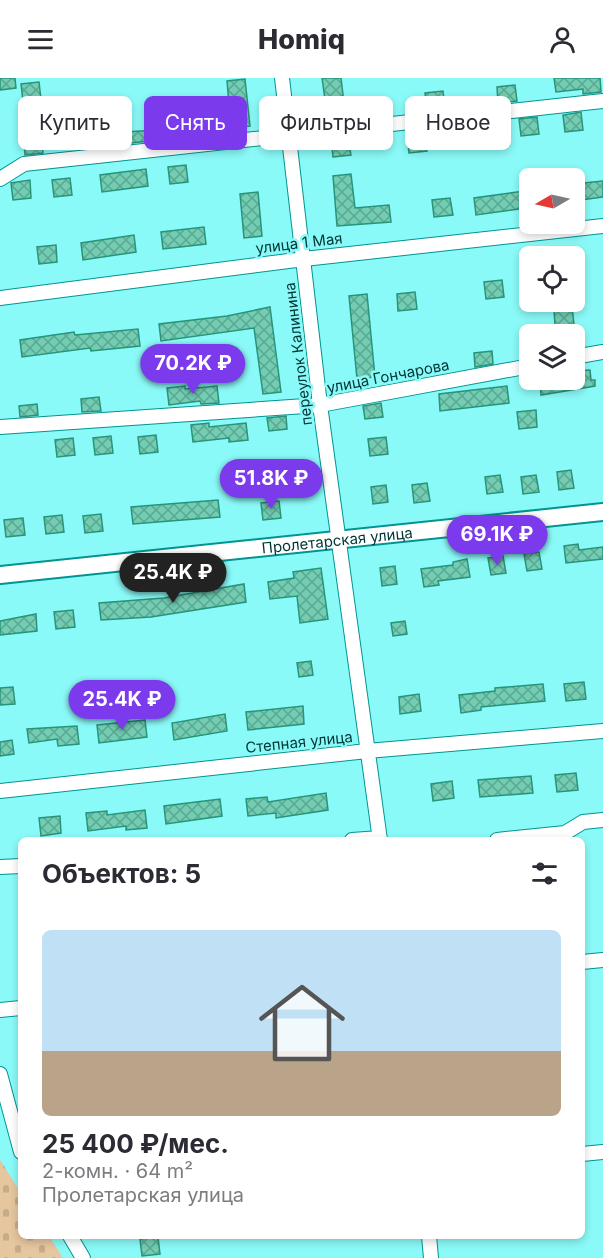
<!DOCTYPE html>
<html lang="ru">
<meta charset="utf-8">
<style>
:root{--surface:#fff;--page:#f2f2f3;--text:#2b2b33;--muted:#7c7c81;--line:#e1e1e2;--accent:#7c3aed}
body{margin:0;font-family:Inter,sans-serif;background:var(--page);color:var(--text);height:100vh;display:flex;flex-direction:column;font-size:22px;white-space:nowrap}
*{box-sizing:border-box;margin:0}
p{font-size:20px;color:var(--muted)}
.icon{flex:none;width:33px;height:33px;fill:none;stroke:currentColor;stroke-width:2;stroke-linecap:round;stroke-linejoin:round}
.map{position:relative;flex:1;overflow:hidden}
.details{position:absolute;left:18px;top:759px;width:567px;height:402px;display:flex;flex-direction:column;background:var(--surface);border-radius:9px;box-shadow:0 3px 9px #0003}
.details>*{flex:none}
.guide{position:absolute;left:18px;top:18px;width:567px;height:54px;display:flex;gap:12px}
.needle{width:39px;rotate:261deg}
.buttons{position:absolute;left:519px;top:90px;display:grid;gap:12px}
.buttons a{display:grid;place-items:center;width:66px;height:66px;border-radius:9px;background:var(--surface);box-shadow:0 3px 9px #0003;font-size:30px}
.price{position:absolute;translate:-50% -51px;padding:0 14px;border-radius:21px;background:var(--accent);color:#fff;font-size:20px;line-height:39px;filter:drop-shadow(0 2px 3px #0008)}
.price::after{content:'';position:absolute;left:50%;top:36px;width:18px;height:14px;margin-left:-9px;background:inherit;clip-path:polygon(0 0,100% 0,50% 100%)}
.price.active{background:#222;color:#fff}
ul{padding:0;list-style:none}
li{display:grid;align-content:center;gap:12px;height:318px;padding:0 24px}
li+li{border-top:2px solid var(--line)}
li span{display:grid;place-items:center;height:186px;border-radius:9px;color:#555}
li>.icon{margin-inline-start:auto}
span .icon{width:108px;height:108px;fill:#fffc;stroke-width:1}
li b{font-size:26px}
h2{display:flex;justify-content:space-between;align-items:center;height:72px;padding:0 24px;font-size:26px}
.pill{padding:0 21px;border-radius:9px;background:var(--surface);box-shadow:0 3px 9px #0003;font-size:21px;line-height:54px}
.pill.active{background:var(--accent);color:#fff}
header{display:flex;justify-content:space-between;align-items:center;height:78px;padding:0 24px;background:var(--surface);font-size:27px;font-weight:800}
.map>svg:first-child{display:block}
.cemetery{fill:url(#cemetery-stones)}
.building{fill:url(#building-cross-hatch);stroke:#27947b;stroke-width:1.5}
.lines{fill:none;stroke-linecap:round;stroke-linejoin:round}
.minor-casing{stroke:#009493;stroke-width:16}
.major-casing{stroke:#009493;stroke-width:20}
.minor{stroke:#fff;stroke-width:14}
.major{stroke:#fff;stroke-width:16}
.labels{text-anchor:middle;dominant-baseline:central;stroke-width:5;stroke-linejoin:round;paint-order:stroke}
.street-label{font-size:15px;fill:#003535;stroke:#8afaf8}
</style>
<header><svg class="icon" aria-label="menu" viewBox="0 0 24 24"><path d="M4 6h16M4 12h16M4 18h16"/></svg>Homiq<svg class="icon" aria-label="person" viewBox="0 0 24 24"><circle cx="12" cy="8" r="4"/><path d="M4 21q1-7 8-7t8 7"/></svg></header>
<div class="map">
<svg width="603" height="1180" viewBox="0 0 603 1180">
<defs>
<pattern id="cemetery-stones" width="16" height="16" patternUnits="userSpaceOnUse" patternTransform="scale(1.5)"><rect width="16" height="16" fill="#e6c69e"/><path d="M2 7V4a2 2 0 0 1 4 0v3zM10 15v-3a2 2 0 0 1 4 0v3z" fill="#c4ab89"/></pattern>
<pattern id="building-cross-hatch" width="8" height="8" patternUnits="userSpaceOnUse" patternTransform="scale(1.5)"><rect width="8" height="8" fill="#72cdb3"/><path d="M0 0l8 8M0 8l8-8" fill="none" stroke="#5ba792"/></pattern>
</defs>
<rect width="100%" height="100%" fill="#8afaf8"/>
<path class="cemetery" d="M0 1082 21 1115V1158H49L63 1180H0Z"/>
<path class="building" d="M0 0H15L16 10 0 12Z
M322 0H341L346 42 328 43Z
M554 0H600L601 14 583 16V11L556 14Z
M245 1 250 48 231 50 227 3Z
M39 4 41 21 23 23 21 6Z
M515 7 517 23 498 25 497 9Z
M443 13 445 30 427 32 425 15Z
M581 34 583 52 565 54 563 37Z
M537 39 539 56 521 58 519 41Z
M500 45 502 62 484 64 482 47Z
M157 52 158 62 77 71 75 57Z
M425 55 427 73 409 75 407 57Z
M348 60 351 77 333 79 331 62Z
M42 63 43 75 25 77 24 65Z
M186 87 188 104 170 106 168 89Z
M146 91 148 108 102 114 100 97Z
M351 96 355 130 389 127 391 144 337 148 333 98Z
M70 100 72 117 54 119 52 102Z
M30 102 31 120 13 122 11 105Z
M603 103V119L574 123V106Z
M524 113 526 130 476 137 474 120Z
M258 114 262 158 244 160 240 116Z
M450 120 453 137 434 139 432 122Z
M204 149 206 166 163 171 161 154Z
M134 157 136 174 83 182 81 165Z
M56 167 57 184 39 186 37 169Z
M502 202 504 219 486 221 484 204Z
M415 214 417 231 398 233 397 216Z
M367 216 375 299 357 301 349 218Z
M270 229 281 314 263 316 254 250 161 263 159 246 227 238Z
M572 229 574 246 555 248 554 231Z
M138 251 140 268 91 273 90 270 22 279 20 262 74 254 75 257Z
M492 273 493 286 475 289 474 275Z
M590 292 591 302H595V308L541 317 540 302H574V293Z
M185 308V311L217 308 219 325 201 326 200 323 169 327 167 310Z
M507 308 509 325 440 333 439 316Z
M99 319 101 333 82 334 81 321Z
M381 325 383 339 365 341 363 328Z
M37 326 38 337 20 339 19 328Z
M536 332 537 349 519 351 517 334Z
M286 338 287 351 269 353 267 340Z
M209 345V349L246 345 248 362 229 364V360L193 364 191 347Z
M156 357 158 374 140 376 138 359Z
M111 358 113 375 95 377 93 360Z
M386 359 388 376 370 378 368 361Z
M73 360 75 377 57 379 55 362Z
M294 387 296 404 277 406 275 389Z
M571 392 574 410 559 412 557 394Z
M500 397 503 414 487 416 485 399Z
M536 397 539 414 523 416 521 399Z
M427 405 430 423 414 425 412 407Z
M386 407 388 424 373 426 371 409Z
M218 422 220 439 133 446 131 429Z
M279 423 281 440 263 442 261 425Z
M101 436 103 453 85 455 83 438Z
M62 437 64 454 46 456 44 439Z
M23 440 25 457 6 459 4 442Z
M578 466 579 472 603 469V481L566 485 564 468Z
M539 474 542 491 527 493 524 476Z
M503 478 506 495 491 497 488 480Z
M467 481 470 499 438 503 439 507 424 509 421 491 453 487V484Z
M395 488 397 506 382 508 380 490Z
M321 490 328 541 300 545 297 518 270 521 268 504 294 500 293 494Z
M244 506 246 524 151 539 101 542 99 525 164 520Z
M73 532 75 549 56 551 54 534Z
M36 536 37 553 0 557V543Z
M405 543 407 556 393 558 391 545Z
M311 583 313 597 299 599 297 585Z
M584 604 586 621 566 623 564 606Z
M543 606 545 623 481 629V632L461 635 459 617 495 613V610Z
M13 609 15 626 0 627V610Z
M419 616 421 633 400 636 399 619Z
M303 628 304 646 248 652 246 634Z
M225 636 227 653 174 662 172 645Z
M145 642 147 659 99 665 97 647Z
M77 648 79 666 58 668 57 661 29 665 27 651Z
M12 662 14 676 0 678V664Z
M576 695 578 712 557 714 555 697Z
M531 698 533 715 480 719 478 702Z
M452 703 454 720 433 723 431 706Z
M326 715 328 732 276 740V735L248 738 246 721 267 719 268 724Z
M220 721 222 738 166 746 164 728Z
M145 732 147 750 126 752V748L88 753 86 735 107 733V737Z
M60 738 61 755 41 758 39 740Z
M158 1159 160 1176 142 1178 140 1161Z"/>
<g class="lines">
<g class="minor-casing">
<path id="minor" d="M282 0 320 327 380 762
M0 101 24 86 603 23
M0 220 304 181 603 148
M574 279 603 274
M0 349 320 327 530 288
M0 713 367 673 603 653
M352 762 380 760
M497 762 565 755 583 744 603 742
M0 789 21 788
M582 884 603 882
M0 932 21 930
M0 996 21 1074
M582 1076 603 1074
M70 1158 83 1180
M429 1158 431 1180"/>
</g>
<g class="major-casing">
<g id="major">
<path id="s1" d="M0 497 603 434"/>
</g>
</g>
<use href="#minor" class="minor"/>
<use href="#major" class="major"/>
</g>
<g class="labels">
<g class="street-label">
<text transform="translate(299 165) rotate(-7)">улица 1 Мая</text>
<text transform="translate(298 276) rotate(-97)">переулок Калинина</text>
<text transform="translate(388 298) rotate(-11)">улица Гончарова</text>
<text stroke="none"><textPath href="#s1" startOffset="339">Пролетарская улица</textPath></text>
<text transform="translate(299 664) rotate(-6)">Степная улица</text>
</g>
</g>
</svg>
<div class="buttons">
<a><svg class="needle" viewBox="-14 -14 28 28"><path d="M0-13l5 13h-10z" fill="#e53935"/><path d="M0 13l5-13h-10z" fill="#7c7c81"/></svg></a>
<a><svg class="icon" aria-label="locate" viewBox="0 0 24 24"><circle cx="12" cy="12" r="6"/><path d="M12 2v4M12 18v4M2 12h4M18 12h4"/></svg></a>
<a><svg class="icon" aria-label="layers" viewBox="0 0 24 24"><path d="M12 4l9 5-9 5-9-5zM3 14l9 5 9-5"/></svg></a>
</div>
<b class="price" style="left:193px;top:317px">70.2K ₽</b>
<b class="price" style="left:271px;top:432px">51.8K ₽</b>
<b class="price" style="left:497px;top:488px">69.1K ₽</b>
<b class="price active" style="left:173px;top:526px">25.4K ₽</b>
<b class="price" style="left:122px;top:653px">25.4K ₽</b>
<div class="guide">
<a class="pill">Купить</a>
<a class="pill active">Снять</a>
<a class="pill">Фильтры</a>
<a class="pill">Новое</a>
</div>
<section class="details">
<h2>Объектов: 5<svg class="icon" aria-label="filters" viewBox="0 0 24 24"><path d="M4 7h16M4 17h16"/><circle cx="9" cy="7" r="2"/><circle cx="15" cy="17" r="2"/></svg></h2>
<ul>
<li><span style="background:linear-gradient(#bfe0f5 65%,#b9a48a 0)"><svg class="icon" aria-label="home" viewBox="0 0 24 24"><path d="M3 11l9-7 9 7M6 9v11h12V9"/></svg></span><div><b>25 400 ₽/мес.</b><p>2-комн. · 64 m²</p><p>Пролетарская улица</p></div></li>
</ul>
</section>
</div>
